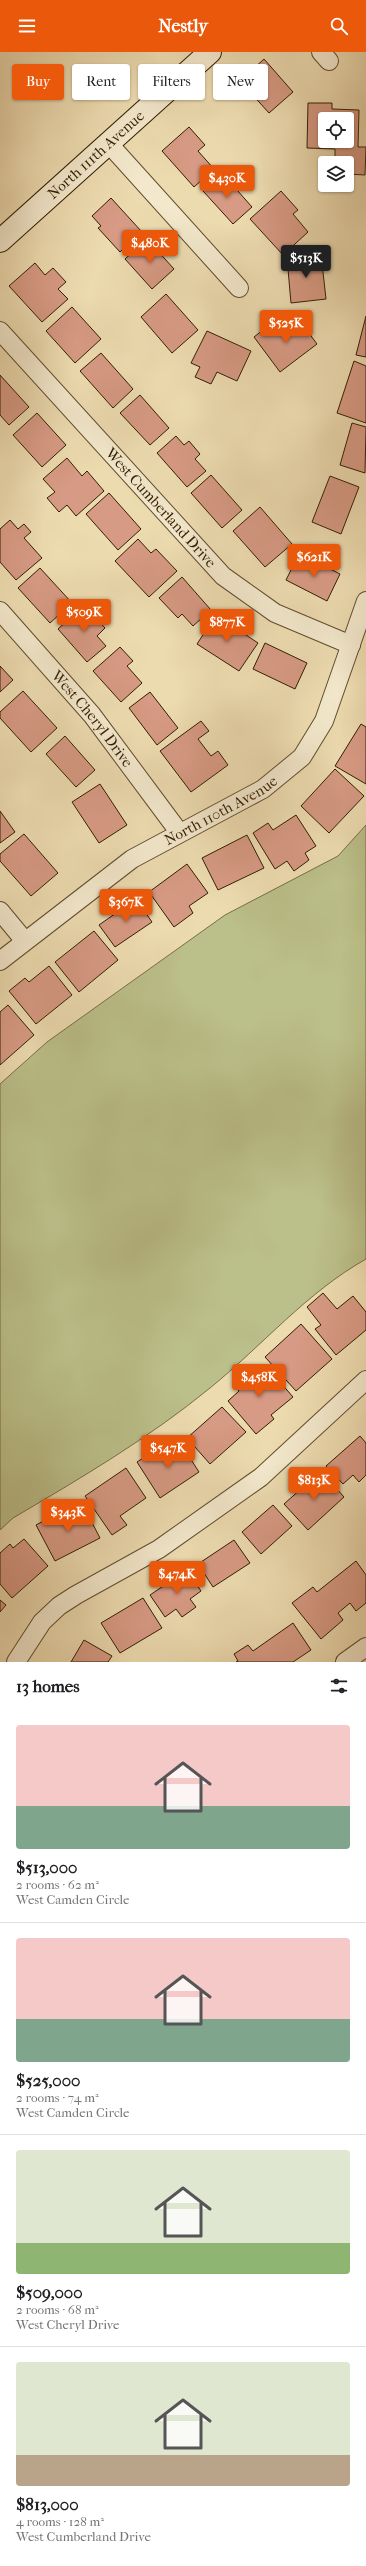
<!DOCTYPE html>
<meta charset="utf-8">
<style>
:root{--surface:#fff;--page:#f6f6f6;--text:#202124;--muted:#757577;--line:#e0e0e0;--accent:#ea580c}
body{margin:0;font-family:"IM FELL French Canon",serif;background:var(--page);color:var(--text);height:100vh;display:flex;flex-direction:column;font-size:15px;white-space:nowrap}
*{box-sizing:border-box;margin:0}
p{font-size:13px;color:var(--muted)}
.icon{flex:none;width:22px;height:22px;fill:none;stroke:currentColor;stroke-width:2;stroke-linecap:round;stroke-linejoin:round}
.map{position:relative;height:1610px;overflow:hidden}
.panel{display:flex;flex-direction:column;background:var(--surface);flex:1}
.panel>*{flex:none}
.banner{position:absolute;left:12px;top:12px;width:342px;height:36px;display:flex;gap:8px}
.buttons{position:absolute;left:318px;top:60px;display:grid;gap:8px}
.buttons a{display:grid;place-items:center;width:36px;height:36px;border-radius:4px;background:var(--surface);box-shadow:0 1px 3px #0004;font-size:20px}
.price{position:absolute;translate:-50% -34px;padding:0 9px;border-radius:4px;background:var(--accent);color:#fff;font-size:13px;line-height:26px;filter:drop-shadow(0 1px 2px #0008)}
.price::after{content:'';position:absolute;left:50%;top:24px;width:12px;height:9px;margin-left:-6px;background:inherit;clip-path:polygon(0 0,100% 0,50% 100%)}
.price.on{background:#222;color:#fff}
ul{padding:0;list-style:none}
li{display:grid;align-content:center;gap:8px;height:212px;padding:0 16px}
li+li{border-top:1px solid var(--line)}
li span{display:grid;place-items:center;height:124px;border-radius:4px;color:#555}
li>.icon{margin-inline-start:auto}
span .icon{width:72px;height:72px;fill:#fffc;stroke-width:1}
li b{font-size:17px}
h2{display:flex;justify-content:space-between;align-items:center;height:48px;padding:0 16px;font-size:17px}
.tag{padding:0 14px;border-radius:4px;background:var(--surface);box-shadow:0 1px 3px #0004;font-size:14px;line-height:36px}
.tag.on{background:var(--accent);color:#fff}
header{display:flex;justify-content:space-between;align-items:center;height:52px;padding:0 16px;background:var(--accent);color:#fff;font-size:18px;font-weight:700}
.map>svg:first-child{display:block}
.green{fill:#bbbf89;stroke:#766e46}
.building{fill:#d79a84;stroke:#311e02;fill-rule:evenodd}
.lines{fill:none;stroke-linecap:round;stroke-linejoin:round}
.street-casing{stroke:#604d2e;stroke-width:20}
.secondary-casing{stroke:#311e02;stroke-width:24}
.street{stroke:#f3e8cc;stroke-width:18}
.secondary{stroke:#f3e8cc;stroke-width:22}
.labels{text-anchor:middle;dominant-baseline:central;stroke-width:3;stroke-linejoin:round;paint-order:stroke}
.street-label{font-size:15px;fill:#311e02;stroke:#f3e8cc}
</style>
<header><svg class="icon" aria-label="menu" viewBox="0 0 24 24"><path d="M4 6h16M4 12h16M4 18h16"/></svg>Nestly<svg class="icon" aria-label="search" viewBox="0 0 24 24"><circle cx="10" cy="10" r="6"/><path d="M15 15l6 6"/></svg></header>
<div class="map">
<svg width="366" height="1610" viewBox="0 0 366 1610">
<rect width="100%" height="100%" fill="#eddbb0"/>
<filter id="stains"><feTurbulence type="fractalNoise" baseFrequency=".005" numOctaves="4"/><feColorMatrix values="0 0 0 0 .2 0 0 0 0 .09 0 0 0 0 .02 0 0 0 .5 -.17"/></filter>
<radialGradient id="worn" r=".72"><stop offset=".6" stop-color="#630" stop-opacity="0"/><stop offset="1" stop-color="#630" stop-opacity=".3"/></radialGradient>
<path class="green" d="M366 773V1207C306 1241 263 1293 210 1336 149 1386 81 1426 13 1466L0 1478V1032L47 990 225 863 338 804Z"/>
<path class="building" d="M264 7 293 40 269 61 240 29Z
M308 51H332V57L359 58 358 95H366L365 123 347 122V111L335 110V97L307 96ZM325 67H347V89H325Z
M189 75 205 93 198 99 214 117 194 135 162 99Z
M222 121 252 155 233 172 203 139Z
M281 139 298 158 293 162 308 180 283 203 250 167Z
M111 146 142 180 120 200 98 176 101 174 92 164Z
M147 187 174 217 152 237 125 207Z
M321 202 326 247 291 251 287 206Z
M35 211 45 223 53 216 66 230 58 237 68 247 42 270 9 234Z
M166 242 198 278 172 301 141 265Z
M72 255 101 287 75 311 46 279Z
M366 264V305L356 303Z
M297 265 317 292 280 320 254 285 268 274 274 282Z
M207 279 251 299 237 329 217 320 211 332 195 325 200 315 191 311Z
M101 301 133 337 113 356 80 319Z
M354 309 366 314V371L337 361Z
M0 323 29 355 9 373 0 363Z
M140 343 169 376 150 393 120 361Z
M37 361 66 393 42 415 13 383Z
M352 371 366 375 365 421 340 413Z
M176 384 184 393 189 389 200 402 195 407 206 419 187 435 157 401Z
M67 406 82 424 87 419 104 439 76 464 67 453 59 460 47 446 55 440 43 427Z
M211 423 242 458 222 476 191 441Z
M330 424 359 435 341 482 312 470Z
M109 441 141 477 118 498 86 462Z
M260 455 292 492 265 515 233 479Z
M10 468 18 477 24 472 31 480 24 486 42 506 16 528 0 510V477Z
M138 487 151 501 156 497 177 519 149 545 115 509Z
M297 506 311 513 313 508 340 522 327 549 286 528Z
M40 516 72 551 50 571 18 536Z
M182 525 211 558 193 574 182 562 178 566 159 546Z
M85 553 105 576 97 584 106 594 87 610 58 577Z
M216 563 258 591 239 619 197 592Z
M265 591 307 611 295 637 253 617Z
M120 595 133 609 127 614 142 631 121 650 93 619Z
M0 614 13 628 0 640Z
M23 639 57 676 31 700 0 666V660Z
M150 640 178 676 157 693 129 656Z
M201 669 209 679 198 687 211 704 218 699 228 713 191 740 160 699Z
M361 672 366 675V732L335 714Z
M65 684 95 718 76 735 46 702Z
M335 717 364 744 329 781 301 754Z
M100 732 127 773 99 791 72 750Z
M0 759 15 780 0 791Z
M296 763 316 794 305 801 309 808 294 819 287 809 275 817 253 781 268 771 273 778Z
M24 782 58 821 31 844 0 809V802Z
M247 783 264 816 218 838 202 806Z
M187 812 208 841 189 854 193 861 174 875 149 840Z
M136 847 152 870 115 895 99 873Z
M94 879 118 908 79 940 55 910Z
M49 914 72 943 36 972 9 939 25 926 29 930Z
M8 953 34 983 0 1013V960Z
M323 1241 337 1257 353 1244 366 1260V1278L336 1303 315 1277 321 1273 307 1255Z
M301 1272 332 1307 296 1339 265 1305Z
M267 1315 293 1345 271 1363 274 1367 256 1382 228 1349 239 1339 233 1332 251 1317 257 1324Z
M222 1355 246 1380 210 1412 187 1386Z
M360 1384 366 1391V1423L359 1430 353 1423 343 1432 326 1414Z
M181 1392 199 1420 160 1446 137 1410 157 1397 161 1404Z
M126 1416 146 1446 120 1464 127 1473 112 1483 85 1444Z
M321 1419 344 1445 308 1478 284 1452Z
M273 1453 292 1474 261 1502 242 1480Z
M84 1455 100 1486 55 1509 36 1473 60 1460 63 1466Z
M24 1487 48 1514 12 1546 0 1532V1501L10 1492 13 1496Z
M234 1488 250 1511 213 1535 198 1512Z
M356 1509 366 1523V1551L356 1559 350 1551 338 1561 343 1568 321 1587 292 1551 313 1535 317 1540Z
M187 1518 201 1539 190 1547 196 1555 182 1565 176 1557 165 1565 150 1543Z
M143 1546 162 1576 120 1601 101 1571Z
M0 1548 6 1553 0 1560Z
M293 1571 311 1598 293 1610H236L238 1609 234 1602 248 1593 253 1599Z
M84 1588 112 1604 108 1610H71Z"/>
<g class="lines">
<g class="street-casing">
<g id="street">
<path d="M321 0 329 9"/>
<path d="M109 92 239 236"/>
<path id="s1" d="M0 279 223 524 275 561 351 593"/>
<path id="s2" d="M0 559 92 663 179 780"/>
<path d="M0 859 24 888"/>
<path id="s3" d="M0 909 132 807 263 737 302 705 324 669 366 549"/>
<path d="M16 1610 42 1570 59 1554 76 1543 159 1497 261 1425 366 1328"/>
<path d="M345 1610 366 1595"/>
</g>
</g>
<g class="secondary-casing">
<g id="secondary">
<path id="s4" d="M0 189 210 0"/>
</g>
</g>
<use href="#street" class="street"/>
<use href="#secondary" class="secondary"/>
</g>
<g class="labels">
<g class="street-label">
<text stroke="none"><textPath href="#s4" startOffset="129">North 111th Avenue</textPath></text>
<text stroke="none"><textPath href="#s1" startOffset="239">West Cumberland Drive</textPath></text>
<text stroke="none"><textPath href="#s2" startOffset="142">West Cheryl Drive</textPath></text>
<text stroke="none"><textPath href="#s3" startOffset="268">North 110th Avenue</textPath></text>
</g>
</g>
<rect width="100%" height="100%" filter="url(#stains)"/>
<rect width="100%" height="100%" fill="url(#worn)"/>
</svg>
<div class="buttons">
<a><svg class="icon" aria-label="locate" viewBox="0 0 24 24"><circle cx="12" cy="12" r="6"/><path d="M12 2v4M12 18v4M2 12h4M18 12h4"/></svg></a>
<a><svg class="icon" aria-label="layers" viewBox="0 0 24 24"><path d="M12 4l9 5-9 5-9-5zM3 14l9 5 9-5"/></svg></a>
</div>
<b class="price" style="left:227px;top:147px">$430K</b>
<b class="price" style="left:150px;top:212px">$480K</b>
<b class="price on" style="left:306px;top:227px">$513K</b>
<b class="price" style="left:286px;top:292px">$525K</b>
<b class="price" style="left:314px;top:526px">$621K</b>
<b class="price" style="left:84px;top:581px">$509K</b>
<b class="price" style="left:227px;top:591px">$877K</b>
<b class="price" style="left:126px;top:871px">$367K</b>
<b class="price" style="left:259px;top:1346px">$458K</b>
<b class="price" style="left:168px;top:1417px">$547K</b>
<b class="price" style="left:314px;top:1449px">$813K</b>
<b class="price" style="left:68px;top:1481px">$343K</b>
<b class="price" style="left:177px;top:1543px">$474K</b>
<div class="banner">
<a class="tag on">Buy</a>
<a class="tag">Rent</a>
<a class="tag">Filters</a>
<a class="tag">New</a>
</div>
</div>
<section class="panel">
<h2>13 homes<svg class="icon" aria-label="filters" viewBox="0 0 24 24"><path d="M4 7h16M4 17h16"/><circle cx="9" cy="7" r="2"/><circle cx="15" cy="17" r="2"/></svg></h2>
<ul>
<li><span style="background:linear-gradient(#f6c9c9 65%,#7fa58c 0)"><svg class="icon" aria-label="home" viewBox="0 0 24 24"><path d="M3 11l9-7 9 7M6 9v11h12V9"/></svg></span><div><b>$513,000</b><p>2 rooms · 62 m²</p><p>West Camden Circle</p></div></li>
<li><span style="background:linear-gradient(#f6c9c9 65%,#7fa58c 0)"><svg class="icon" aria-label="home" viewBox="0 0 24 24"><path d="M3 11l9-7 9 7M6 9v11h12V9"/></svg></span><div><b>$525,000</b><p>2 rooms · 74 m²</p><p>West Camden Circle</p></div></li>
<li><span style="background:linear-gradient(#dfe7d0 75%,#8fb573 0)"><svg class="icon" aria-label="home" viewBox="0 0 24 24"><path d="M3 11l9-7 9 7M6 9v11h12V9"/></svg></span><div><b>$509,000</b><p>2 rooms · 68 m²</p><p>West Cheryl Drive</p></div></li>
<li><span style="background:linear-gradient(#dfe7d0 75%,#b9a48a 0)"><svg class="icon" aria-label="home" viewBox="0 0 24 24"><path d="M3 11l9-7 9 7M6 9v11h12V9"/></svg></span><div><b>$813,000</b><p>4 rooms · 128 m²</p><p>West Cumberland Drive</p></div></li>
</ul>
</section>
